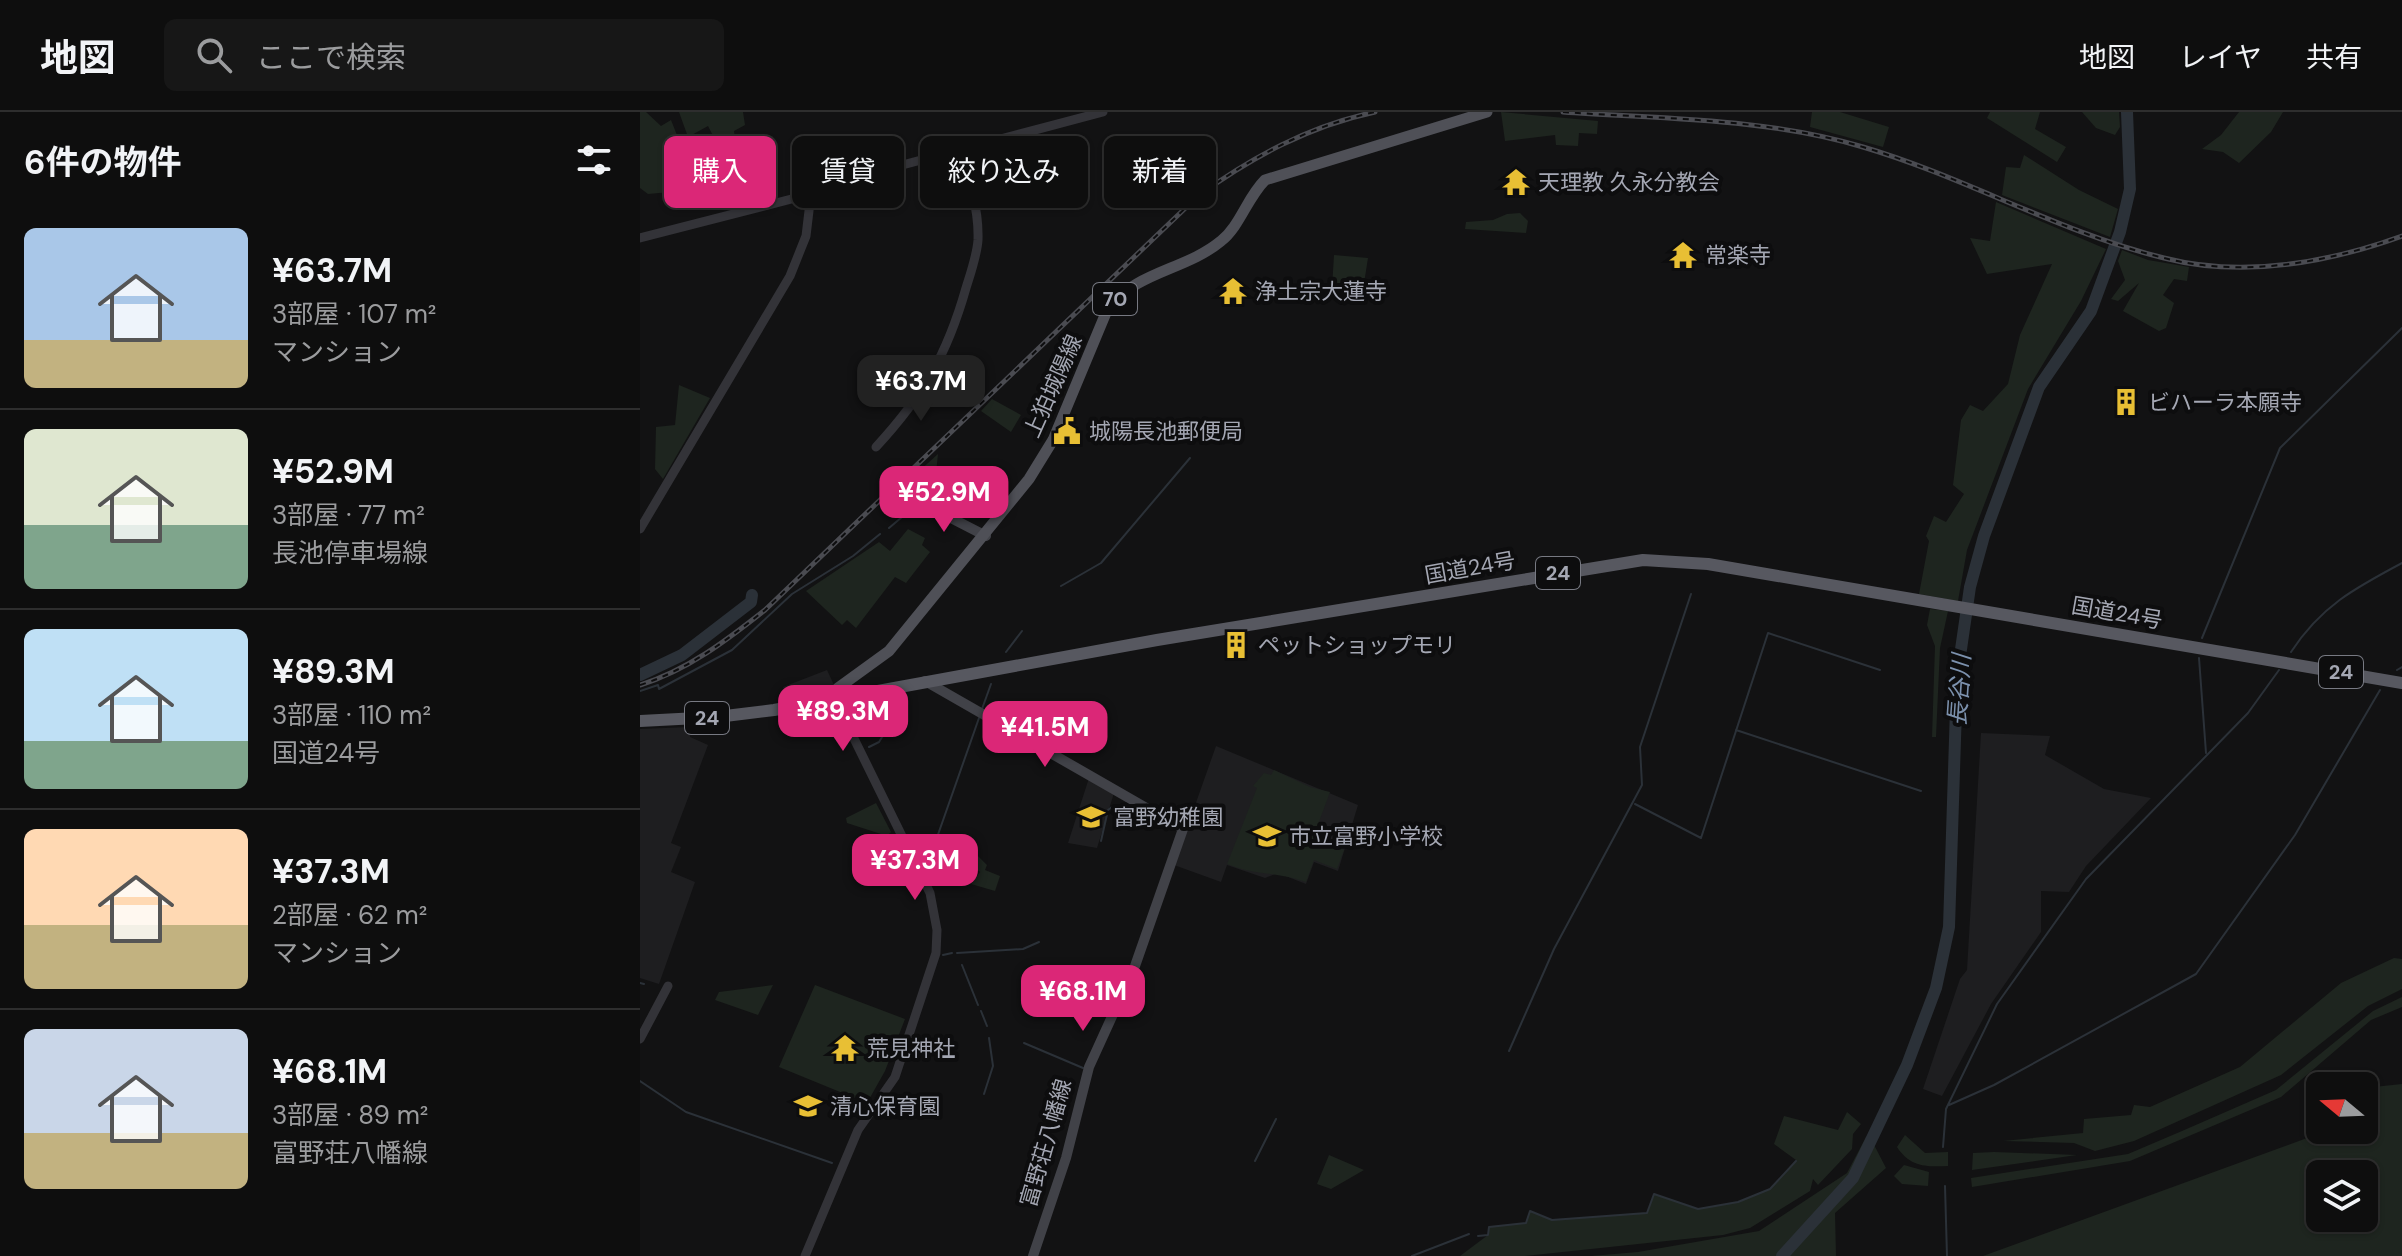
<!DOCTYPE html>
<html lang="ja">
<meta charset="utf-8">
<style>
:root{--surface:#0e0e0e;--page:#171717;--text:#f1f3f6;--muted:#9b9c9e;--line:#2e2e2e;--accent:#db2777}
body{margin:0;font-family:"DM Sans","Noto Sans JP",sans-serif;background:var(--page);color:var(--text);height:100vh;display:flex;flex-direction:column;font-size:30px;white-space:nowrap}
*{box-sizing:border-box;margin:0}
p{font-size:26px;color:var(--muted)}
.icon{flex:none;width:44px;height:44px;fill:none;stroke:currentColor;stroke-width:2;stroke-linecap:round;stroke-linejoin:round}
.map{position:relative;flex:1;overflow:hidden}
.side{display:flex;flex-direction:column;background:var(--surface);width:640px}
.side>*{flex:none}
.guide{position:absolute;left:24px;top:24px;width:760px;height:72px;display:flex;gap:16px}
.needle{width:52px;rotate:289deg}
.tools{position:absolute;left:1666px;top:960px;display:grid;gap:16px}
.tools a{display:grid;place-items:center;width:72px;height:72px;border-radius:12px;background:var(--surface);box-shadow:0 2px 6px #0004,0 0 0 2px var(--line);font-size:40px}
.price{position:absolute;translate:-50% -68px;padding:0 18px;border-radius:16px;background:var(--accent);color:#fff;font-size:26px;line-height:52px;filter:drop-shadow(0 2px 4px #0008)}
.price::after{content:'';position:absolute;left:50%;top:48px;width:24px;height:18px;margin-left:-12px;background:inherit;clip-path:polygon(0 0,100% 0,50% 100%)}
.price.active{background:#222;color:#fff}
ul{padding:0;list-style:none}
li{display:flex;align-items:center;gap:24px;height:200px;padding:0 24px}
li+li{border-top:2px solid var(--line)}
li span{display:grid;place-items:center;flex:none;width:224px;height:160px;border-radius:12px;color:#555}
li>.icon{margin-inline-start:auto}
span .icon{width:96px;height:96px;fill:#fffc;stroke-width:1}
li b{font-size:34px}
h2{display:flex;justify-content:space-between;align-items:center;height:96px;padding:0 24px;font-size:34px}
.tag{padding:0 28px;border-radius:12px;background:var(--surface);box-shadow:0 2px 6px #0004,0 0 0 2px var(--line);font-size:28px;line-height:72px}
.tag.active{background:var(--accent);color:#fff}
header{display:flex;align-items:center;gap:48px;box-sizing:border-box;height:112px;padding:0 40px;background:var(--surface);border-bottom:2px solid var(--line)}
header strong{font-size:38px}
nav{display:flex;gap:44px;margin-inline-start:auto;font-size:28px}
.search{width:560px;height:72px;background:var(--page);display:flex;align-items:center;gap:20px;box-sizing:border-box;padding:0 28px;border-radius:12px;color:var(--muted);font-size:30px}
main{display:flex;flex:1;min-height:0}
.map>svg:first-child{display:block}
.built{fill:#1e1e20}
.green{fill:#1e251f;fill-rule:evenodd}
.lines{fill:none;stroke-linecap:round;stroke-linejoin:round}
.stream{stroke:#2b3138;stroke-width:2}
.river{stroke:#2b3138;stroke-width:12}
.tertiary{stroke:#333338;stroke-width:9}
.secondary{stroke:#414248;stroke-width:10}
.primary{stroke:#4f5057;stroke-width:11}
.trunk{stroke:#575860;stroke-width:12}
.rail-casing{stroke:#4a4b51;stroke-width:5}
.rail{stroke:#0d0d0e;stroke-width:2;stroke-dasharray:6;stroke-linecap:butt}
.labels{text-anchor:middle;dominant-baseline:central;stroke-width:8;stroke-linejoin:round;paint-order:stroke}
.shield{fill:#0d0d0e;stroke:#777982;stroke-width:2}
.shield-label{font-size:20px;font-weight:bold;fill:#a4a7b3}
.poi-label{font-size:22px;fill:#a4a7b3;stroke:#0d0d0e;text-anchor:start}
.street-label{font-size:22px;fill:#a4a7b3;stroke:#0d0d0e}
.water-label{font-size:24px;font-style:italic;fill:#7c91ad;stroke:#0d0d0e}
</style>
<header>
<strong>地図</strong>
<div class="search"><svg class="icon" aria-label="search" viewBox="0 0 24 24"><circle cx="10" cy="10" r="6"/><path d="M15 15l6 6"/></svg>ここで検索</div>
<nav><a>地図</a><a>レイヤ</a><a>共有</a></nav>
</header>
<main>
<section class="side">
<h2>6件の物件<svg class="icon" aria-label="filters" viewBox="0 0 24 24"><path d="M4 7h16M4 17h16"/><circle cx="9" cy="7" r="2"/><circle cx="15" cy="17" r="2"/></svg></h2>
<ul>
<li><span style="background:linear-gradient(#a9c7e8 70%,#c2b280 0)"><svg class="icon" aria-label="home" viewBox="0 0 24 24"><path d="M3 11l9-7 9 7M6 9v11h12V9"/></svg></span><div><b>¥63.7M</b><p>3部屋 · 107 m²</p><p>マンション</p></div></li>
<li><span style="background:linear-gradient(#dfe7d0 60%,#7fa58c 0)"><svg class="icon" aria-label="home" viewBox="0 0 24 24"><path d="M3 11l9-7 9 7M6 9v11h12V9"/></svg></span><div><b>¥52.9M</b><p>3部屋 · 77 m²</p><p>長池停車場線</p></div></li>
<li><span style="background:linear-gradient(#bfe0f5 70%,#7fa58c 0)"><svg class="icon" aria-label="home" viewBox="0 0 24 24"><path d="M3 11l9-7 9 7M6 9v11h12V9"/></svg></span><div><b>¥89.3M</b><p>3部屋 · 110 m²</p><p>国道24号</p></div></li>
<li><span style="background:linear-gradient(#ffd9b3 60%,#c2b280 0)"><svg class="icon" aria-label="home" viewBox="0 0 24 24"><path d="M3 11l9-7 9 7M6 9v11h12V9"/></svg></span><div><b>¥37.3M</b><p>2部屋 · 62 m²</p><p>マンション</p></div></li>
<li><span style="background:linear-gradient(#c9d6e8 65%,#c2b280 0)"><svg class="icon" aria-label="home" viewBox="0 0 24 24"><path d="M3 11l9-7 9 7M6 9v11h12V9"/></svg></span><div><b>¥68.1M</b><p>3部屋 · 89 m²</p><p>富野荘八幡線</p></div></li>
</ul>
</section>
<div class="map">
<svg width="1762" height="1144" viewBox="0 0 1762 1144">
<rect width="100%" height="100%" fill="#121213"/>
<path class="built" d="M187 558 194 573 145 587 143 575Z
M50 615V625L68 633 31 731 41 735 31 760 55 770 19 872 0 866V617Z
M1341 621 1410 624 1405 643 1464 677 1511 686 1446 754 1429 780 1401 779V820L1351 892 1302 984 1283 977 1320 867 1327 858Z
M576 634 718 693 698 759 674 750 666 772 638 761 625 766 587 753 581 770 534 753Z
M449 666 474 681 457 736 428 731Z"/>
<path class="green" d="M0 0H6L21 14 31 8 48 51 36 59 41 79 8 82 0 76Z
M39 0H103L105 13 94 19 98 48 87 51 68 14 48 25Z
M861 0 958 9 957 22 939 21 938 34 916 33 915 23 865 29Z
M1172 0H1200L1249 15 1243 35 1170 15Z
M1350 0H1400L1395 17 1426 35 1417 50 1347 6Z
M1442 0H1479L1480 15 1475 23 1456 16Z
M1599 0H1643L1631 20 1599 51 1583 40 1562 37 1581 23Z
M1384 43 1439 78 1478 97 1470 125 1362 83 1366 55 1380 56Z
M1356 90 1466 137 1441 189 1388 277 1327 438 1318 489 1279 482 1289 429 1286 424 1294 404 1306 410 1324 382 1313 373 1321 308 1330 293 1343 299 1368 272 1380 223 1412 152 1347 162 1330 126 1350 129Z
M880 101 888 109 886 121 825 117 826 110 853 108 867 102Z
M1482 138 1508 148 1549 155 1547 169 1534 167 1523 183 1534 191 1526 216 1519 219 1483 199 1499 171 1478 189 1471 187 1485 168 1478 149Z
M694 143 728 146 722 184 692 176Z
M39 273 70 286 23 367 15 357 16 315 35 313Z
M352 287 381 303 371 320 341 299Z
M298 342 295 370 280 385 267 370Z
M268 417 285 426 282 433 290 440 266 471 255 465 216 516 207 508 202 513 166 479 239 430 250 439Z
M1290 497 1308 499 1300 536 1296 625H1292L1295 534 1287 513Z
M634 658 670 675 690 680 673 726 704 738 697 757 674 748 666 770C636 759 616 764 587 752L617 676 613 674 624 661 631 663Z
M236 691 251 720 247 724 207 711 206 706Z
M336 742 347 753 345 758 360 764 355 779 331 772 340 760 330 751Z
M1754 846 1762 847V877L1728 894 1641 963 1494 1029 1455 1039 1434 1031 1363 1029 1443 1021 1444 1007 1491 1003 1494 993 1510 995 1600 955 1701 871Z
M133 873 118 903 75 888 79 880Z
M175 873 265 907 245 959 227 991 139 955Z
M1762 885V895L1731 908 1641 985 1490 1049 1332 1075 1331 1066 1488 1042 1542 1019 1636 978 1733 899Z
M1762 972V1144H1343L1678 1022 1680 1012V1018H1724V976ZM1680 1062H1724V1106H1680Z
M1207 1000 1221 1012 1213 1022 1212 1037 1178 1073 1173 1067 1170 1079 1110 1116 1083 1123 885 1144H820L848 1123 849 1115 886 1111 890 1099 912 1108 1007 1101 1014 1082 1058 1097 1098 1090 1130 1077 1156 1048 1134 1032 1144 1004 1198 1018Z
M1265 1023 1285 1041 1308 1040V1054C1286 1055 1270 1055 1257 1035Z
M1226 1025 1231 1027 1246 1056 1195 1101 1196 1144H951L998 1140 1119 1119 1207 1061Z
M1354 1040 1437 1043 1332 1058 1333 1041Z
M689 1043 724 1058 691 1077 677 1072Z
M1264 1053 1289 1060 1288 1074 1262 1072 1254 1064Z"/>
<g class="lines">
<path class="stream" d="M249 416 275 394
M421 474 461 451 550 346
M1562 526 1640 336 1762 216
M366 540 382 519
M1651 540C1681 494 1715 476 1762 451
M1559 546 1566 641
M1757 558 1762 555
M0 579 18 573 19 577 92 538 152 482 213 444 240 422
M342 597 351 572
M1096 618 1281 679
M229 635 239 630 267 585
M995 692 1061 726 1128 521 1240 558
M461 729 468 698 472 695
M288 751 339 606
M317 841 383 837 399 830
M303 843 312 841
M322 853 338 893
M0 871 4 872
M341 899 347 914
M384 931 443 956
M869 939 914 837 1002 673 1000 635 1051 482
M0 969 46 1000 192 1051
M344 982 353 954 349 926
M1309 993 1354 973 1556 862 1655 723 1740 578
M1303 1035 1306 997 1357 892 1446 767 1608 601 1639 558
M615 1049 636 1007
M1305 1074 1307 1144
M838 1124 848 1123 849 1115 886 1111 890 1099 912 1108 1007 1101 1014 1082 1058 1097 1098 1090 1130 1077 1156 1049
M772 1144 829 1122"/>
<path class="river" d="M0 563 42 543 111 490 112 483
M1142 1144 1213 1066 1267 953 1296 876 1309 815 1317 565 1330 475 1344 424 1399 275 1451 199 1480 120 1490 77 1487 0"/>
<path class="tertiary" d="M0 126 171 82
M236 335C283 284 307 243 326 176 331 160 337 143 338 128 339 97 329 65 316 38
M0 417 150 164 166 124 171 82 251 56 463 0
M0 927 28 874
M165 1144 218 1018 255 965 296 841 297 818 290 781 194 586"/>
<path class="secondary" d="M278 389 346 424
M285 569 543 717 495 854 449 955 426 1046 393 1144"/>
<path class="primary" d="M194 586 198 576 249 539 389 367 413 328 468 196C498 159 546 158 581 129 600 114 607 86 625 68L847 0"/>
<path class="trunk" d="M0 609 77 605 134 598 517 528 1003 448 1068 452 1762 571"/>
<g class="rail-casing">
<path id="rail" d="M923 0C1022 7 1127 6 1223 35 1325 65 1421 121 1524 146 1602 166 1687 151 1762 124
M0 573C48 558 87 528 125 498L558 84C612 45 669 14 735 0"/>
</g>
<use href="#rail" class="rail"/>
</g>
<defs>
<g id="temple-bare" transform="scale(2.16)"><path d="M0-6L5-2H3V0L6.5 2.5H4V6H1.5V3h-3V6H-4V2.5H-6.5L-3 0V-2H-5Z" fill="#e8bf34" stroke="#0d0d0e" stroke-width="2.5" paint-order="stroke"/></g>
<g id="building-bare" transform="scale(2.16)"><path d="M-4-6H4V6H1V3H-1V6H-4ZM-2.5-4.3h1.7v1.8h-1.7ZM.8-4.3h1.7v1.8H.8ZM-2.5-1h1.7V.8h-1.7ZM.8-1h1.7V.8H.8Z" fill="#e8bf34" stroke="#0d0d0e" stroke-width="2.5" paint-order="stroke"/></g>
<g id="civic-bare" transform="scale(2.16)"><path d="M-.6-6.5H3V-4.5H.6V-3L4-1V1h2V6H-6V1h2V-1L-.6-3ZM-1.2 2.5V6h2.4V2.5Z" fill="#e8bf34" stroke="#0d0d0e" stroke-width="2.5" paint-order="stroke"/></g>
<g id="school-bare" transform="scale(2.16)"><path d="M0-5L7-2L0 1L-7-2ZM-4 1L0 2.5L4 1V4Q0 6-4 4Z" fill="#e8bf34" stroke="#0d0d0e" stroke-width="2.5" paint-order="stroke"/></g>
</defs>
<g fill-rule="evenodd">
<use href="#temple-bare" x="876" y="70"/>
<use href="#temple-bare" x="1043" y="143"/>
<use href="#temple-bare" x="593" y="179"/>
<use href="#building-bare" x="1486" y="290"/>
<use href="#civic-bare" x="427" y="319"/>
<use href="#building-bare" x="596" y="533"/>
<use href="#school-bare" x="451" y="705"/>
<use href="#school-bare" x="627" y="724"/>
<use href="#temple-bare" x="205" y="936"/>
<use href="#school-bare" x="168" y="994"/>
</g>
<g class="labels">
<g class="shield">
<rect x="453" y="171" width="44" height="32" rx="6"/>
<rect x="896" y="445" width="44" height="32" rx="6"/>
<rect x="1679" y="544" width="44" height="32" rx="6"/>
<rect x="45" y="590" width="44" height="32" rx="6"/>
</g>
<g class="shield-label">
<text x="475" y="187">70</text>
<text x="918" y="461">24</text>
<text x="1701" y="560">24</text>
<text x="67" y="606">24</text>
</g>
<g class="poi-label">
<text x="898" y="70">天理教 久永分教会</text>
<text x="1065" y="143">常楽寺</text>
<text x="615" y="179">浄土宗大蓮寺</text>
<text x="1508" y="290">ビハーラ本願寺</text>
<text x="449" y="319">城陽長池郵便局</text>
<text x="618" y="533">ペットショップモリ</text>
<text x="473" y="705">富野幼稚園</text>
<text x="649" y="724">市立富野小学校</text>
<text x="227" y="936">荒見神社</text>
<text x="190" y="994">清心保育園</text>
</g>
<g class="street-label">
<text transform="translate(413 274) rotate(-66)">上狛城陽線</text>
<text transform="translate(830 456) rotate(-10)">国道24号</text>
<text transform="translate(1477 501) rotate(10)">国道24号</text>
<text transform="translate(406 1031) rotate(-74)">富野荘八幡線</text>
</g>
<g class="water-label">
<text transform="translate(1319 578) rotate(-86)">長谷川</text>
</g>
</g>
</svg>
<div class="tools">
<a><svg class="needle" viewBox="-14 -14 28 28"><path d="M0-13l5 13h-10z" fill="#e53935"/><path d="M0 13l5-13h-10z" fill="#9b9c9e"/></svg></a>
<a><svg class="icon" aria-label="layers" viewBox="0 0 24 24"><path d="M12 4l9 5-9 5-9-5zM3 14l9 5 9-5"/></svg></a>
</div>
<b class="price active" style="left:281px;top:311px">¥63.7M</b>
<b class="price" style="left:304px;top:422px">¥52.9M</b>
<b class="price" style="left:203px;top:641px">¥89.3M</b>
<b class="price" style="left:405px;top:657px">¥41.5M</b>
<b class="price" style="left:275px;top:790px">¥37.3M</b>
<b class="price" style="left:443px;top:921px">¥68.1M</b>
<div class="guide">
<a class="tag active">購入</a>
<a class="tag">賃貸</a>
<a class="tag">絞り込み</a>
<a class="tag">新着</a>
</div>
</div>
</main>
